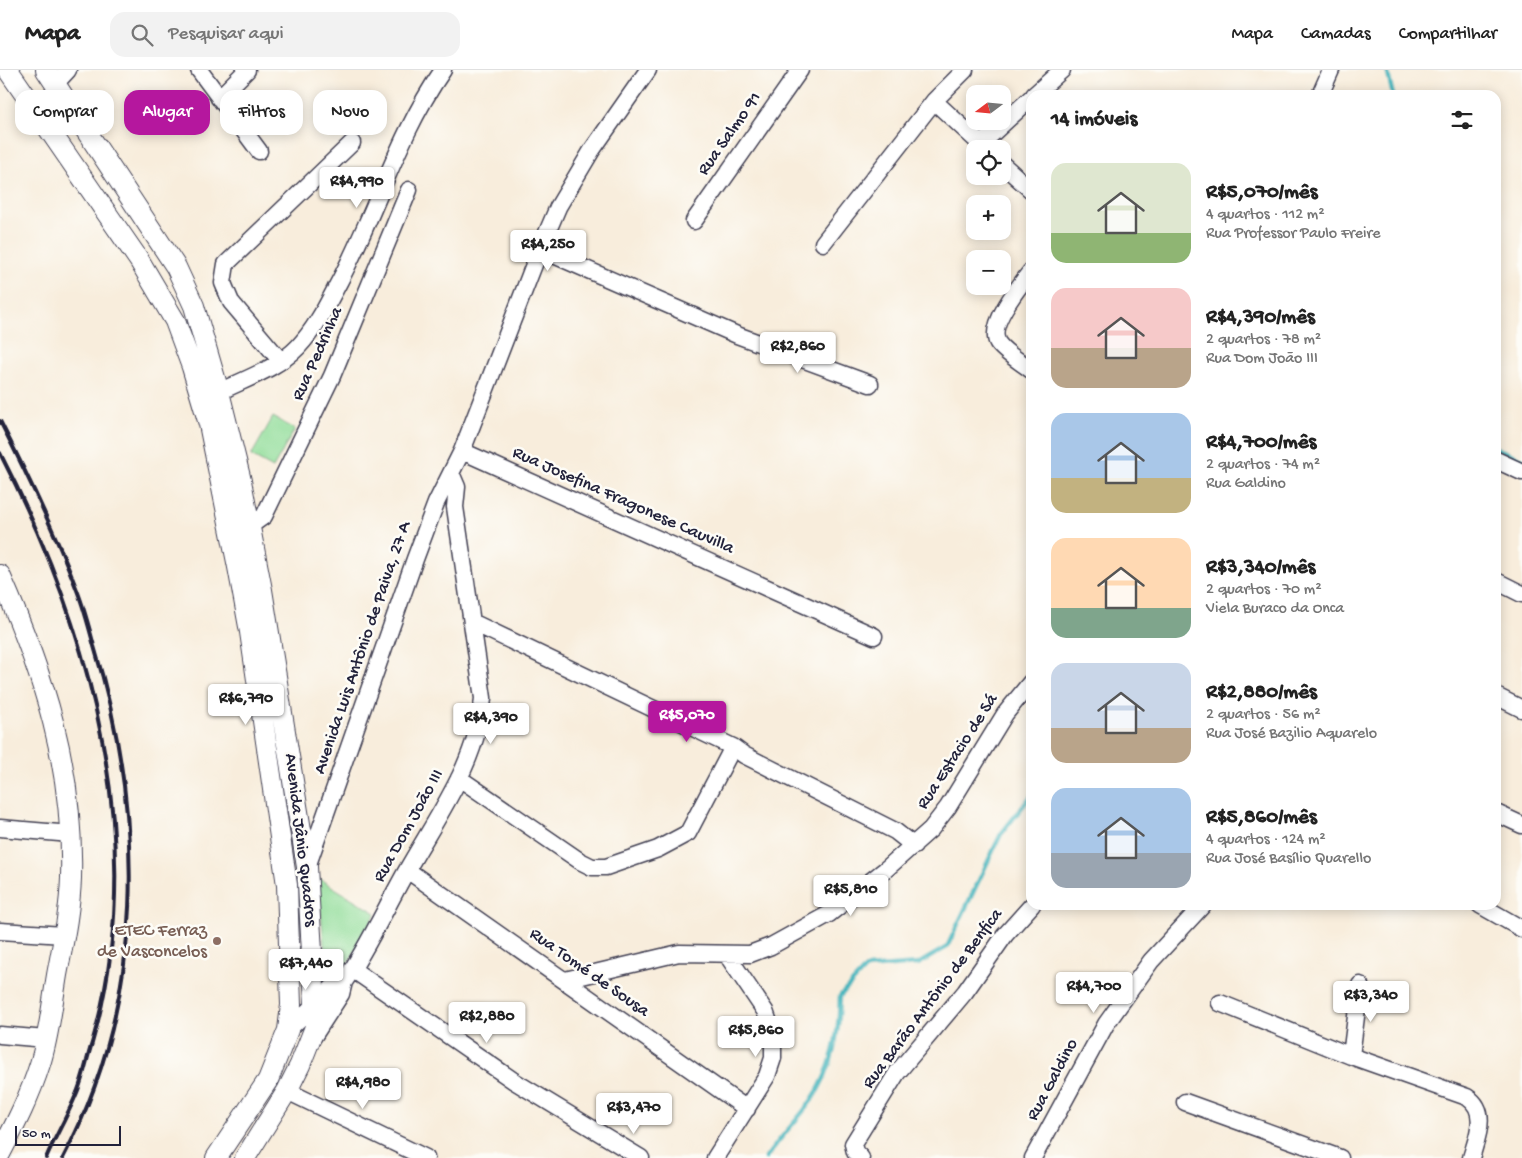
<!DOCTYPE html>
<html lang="pt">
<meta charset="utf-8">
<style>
:root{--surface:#fff;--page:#f2f2f2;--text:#222;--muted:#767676;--line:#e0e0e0;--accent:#b5179e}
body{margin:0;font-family:"Gochi Hand",sans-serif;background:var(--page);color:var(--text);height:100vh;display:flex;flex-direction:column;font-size:19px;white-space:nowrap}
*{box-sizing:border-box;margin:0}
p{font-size:16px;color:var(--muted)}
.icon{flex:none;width:28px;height:28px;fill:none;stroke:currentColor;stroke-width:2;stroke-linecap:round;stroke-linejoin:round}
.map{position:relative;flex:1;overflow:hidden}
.drawer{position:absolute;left:1026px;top:20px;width:475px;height:820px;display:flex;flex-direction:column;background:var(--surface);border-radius:15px;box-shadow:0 2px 12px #0003}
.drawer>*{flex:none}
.banner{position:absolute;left:15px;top:20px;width:475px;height:45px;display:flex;gap:10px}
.needle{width:32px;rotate:254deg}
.controls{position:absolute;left:966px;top:15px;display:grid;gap:10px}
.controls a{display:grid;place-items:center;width:45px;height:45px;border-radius:10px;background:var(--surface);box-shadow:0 2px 12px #0003;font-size:25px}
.scale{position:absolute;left:15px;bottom:12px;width:106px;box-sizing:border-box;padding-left:5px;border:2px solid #22223b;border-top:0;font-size:14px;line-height:18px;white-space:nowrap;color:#22223b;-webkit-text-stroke:4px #fdfcf7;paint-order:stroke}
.price{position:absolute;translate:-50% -42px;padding:0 11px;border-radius:5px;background:#fff;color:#222;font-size:16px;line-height:32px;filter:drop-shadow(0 1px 2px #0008)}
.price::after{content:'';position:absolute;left:50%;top:30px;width:15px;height:11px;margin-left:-8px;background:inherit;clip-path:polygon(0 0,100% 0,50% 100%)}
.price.current{background:var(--accent);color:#fff}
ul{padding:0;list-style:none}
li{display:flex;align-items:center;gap:15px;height:125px;padding:0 25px}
li span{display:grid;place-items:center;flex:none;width:140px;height:100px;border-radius:15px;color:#555}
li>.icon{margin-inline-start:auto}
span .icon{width:60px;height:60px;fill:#fffc;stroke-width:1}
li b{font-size:21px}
h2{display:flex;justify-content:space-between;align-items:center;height:60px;padding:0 25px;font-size:21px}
.tag{padding:0 18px;border-radius:15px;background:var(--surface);box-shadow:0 2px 12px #0003;font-size:18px;line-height:45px}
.tag.current{background:var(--accent);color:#fff}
header{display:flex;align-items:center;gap:30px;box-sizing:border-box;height:70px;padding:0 25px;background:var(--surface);border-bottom:1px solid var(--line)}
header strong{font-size:24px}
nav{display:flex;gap:28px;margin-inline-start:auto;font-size:18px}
.search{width:350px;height:45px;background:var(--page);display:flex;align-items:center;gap:12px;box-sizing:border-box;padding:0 18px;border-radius:15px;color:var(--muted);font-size:19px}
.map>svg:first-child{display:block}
.green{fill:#91dd9a;stroke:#5a806a}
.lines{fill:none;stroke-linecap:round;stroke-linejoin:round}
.stream{stroke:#43b3bb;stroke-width:4.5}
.minor-casing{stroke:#424053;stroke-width:19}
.major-casing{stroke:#424053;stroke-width:22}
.minor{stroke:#fff;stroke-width:16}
.major{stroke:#fff;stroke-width:20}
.rail{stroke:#22223b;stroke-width:4}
.education-dot{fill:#8d6e63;stroke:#fdfcf7;stroke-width:2}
.labels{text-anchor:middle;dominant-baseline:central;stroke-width:5;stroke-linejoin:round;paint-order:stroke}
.street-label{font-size:18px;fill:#22223b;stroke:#fdfcf7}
.education-label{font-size:18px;fill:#785e54;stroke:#fdfcf7;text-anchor:end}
</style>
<header>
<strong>Mapa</strong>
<div class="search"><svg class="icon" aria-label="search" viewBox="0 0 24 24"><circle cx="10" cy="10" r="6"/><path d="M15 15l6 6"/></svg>Pesquisar aqui</div>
<nav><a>Mapa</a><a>Camadas</a><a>Compartilhar</a></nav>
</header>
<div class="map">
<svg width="1522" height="1088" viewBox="0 0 1522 1088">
<rect width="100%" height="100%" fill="#fdfcf7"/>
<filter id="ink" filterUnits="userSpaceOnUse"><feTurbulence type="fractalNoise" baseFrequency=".02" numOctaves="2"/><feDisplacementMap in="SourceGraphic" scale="10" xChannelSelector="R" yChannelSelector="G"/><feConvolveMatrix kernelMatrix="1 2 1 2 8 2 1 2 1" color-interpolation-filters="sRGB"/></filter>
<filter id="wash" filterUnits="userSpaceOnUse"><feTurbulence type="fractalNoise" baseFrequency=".0096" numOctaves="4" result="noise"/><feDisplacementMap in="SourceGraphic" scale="20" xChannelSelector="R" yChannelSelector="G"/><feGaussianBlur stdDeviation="1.12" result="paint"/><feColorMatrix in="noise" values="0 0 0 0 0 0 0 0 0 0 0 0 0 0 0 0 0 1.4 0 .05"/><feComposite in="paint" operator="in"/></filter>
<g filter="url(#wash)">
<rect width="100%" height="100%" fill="#f8eddc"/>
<path class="green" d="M273 347 295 359 273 398 251 386Z
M318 808 376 843 342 904 333 903 326 897Z"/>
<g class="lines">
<path class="stream" d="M1387 0 1393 25
M1496 378 1522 389
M766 1088C779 1068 797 1051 811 1031 833 1000 839 963 840 926L866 898 918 894 947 877 1001 764 1031 726"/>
</g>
</g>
<g filter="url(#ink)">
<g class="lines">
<g class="minor-casing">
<path id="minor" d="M199 0 259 81
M55 14 68 0
M1034 25 1062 0
M1320 25 1331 0
M219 28 247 0
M934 31 986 79
M981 74 1031 28
M1002 94 1031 120
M694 151 800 0
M823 173 934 31 965 0
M540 179 737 265 870 314
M1031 201C1020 215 987 256 998 273 1005 283 1021 292 1031 300
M280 290 231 232 223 213 226 194 352 73
M219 322C245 309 278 298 298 277 315 259 326 237 337 216 375 146 397 66 443 0
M462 381 874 566
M1496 390 1522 402
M250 456 264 446 332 306 409 120
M1496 511 1522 524
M472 552 733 677 744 685 895 761 914 776
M1496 626 1522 639
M459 708 580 791 592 797H606L658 779 688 763 733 677
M1496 743 1522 755
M0 758 71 764
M307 797 415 489 436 433 462 381 540 179 558 137 592 80 648 0
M407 800 747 1039
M1480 835 1522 859
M0 861 64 865
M352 899 514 1011 641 1088
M565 910 679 883 750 884 771 876 829 844 885 800 931 759 948 737 1005 644 1031 612
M1220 933 1351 986 1467 1027C1489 1041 1477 1067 1471 1088
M288 960 334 916 344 912
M0 965 46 969
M313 967 341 924 344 912C368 877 386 837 407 800 438 745 478 691 483 628L455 437 457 417 451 403
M1351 986 1360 915
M287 1021 426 1088
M1185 1032 1340 1088
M715 1088 767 1006 773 988V964L765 941 727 885
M861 1088 855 1082 853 1074 897 1003 965 922 1005 865 1032 835
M1033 1088 1106 954 1151 891 1203 835"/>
</g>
<g class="major-casing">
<path id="major" d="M8 0 139 190 175 251 192 297 209 354 238 497 250 562 287 815 291 935 288 960 268 1010 216 1088
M46 0 176 197 194 236 219 322 241 411 262 520 307 797 315 933V957L300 995 287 1021 245 1088
M0 505C44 605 74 697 71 808 70 840 63 873 57 905 52 935 49 966 40 994 30 1026 15 1055 0 1084"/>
</g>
<use href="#minor" class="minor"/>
<use href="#major" class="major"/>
<path class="rail" d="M0 351C28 406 55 462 77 520 84 538 89 557 94 576 145 744 147 929 63 1088
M0 383C92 562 150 774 92 973 87 988 84 1005 78 1020 69 1043 56 1065 46 1088"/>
</g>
</g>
<circle class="education-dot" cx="217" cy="871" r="5"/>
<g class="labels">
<g class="street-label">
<text transform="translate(730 64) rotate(-55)">Rua Salmo 91</text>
<text transform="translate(318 284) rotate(-66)">Rua Pedrinha</text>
<text transform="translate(623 431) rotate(24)">Rua Josefina Fragonese Cauvilla</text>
<text transform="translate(363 578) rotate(-71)">Avenida Luis Antônio de Paiva, 27 A</text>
<text transform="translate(958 682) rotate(-57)">Rua Estacio de Sá</text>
<text transform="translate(409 756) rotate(-61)">Rua Dom João III</text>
<text transform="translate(300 770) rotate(83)">Avenida Jânio Quadros</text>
<text transform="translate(589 903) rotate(35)">Rua Tomé de Sousa</text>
<text transform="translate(933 929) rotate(-53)">Rua Barão Antônio de Benfica</text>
<text transform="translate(1053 1010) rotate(-62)">Rua Galdino</text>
</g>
<g class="education-label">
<text x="207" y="861">ETEC Ferraz<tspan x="207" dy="21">de Vasconcelos</tspan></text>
</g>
</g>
</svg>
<div class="controls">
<a><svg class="needle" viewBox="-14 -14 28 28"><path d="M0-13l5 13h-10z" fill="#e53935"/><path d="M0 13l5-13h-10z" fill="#767676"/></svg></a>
<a><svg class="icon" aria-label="locate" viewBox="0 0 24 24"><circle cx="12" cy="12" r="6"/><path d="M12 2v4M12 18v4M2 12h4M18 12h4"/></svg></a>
<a>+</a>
<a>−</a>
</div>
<div class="scale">50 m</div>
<b class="price" style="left:357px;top:139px">R$4,990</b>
<b class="price" style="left:548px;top:202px">R$4,250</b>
<b class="price" style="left:798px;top:304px">R$2,860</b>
<b class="price" style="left:246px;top:656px">R$6,790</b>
<b class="price current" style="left:687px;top:673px">R$5,070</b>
<b class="price" style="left:491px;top:675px">R$4,390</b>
<b class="price" style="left:851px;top:847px">R$5,810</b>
<b class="price" style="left:306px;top:921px">R$7,440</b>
<b class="price" style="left:1094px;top:944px">R$4,700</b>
<b class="price" style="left:1371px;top:953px">R$3,340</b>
<b class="price" style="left:487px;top:974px">R$2,880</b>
<b class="price" style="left:756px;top:988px">R$5,860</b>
<b class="price" style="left:363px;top:1040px">R$4,980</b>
<b class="price" style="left:634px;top:1065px">R$3,470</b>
<div class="banner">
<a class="tag">Comprar</a>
<a class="tag current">Alugar</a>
<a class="tag">Filtros</a>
<a class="tag">Novo</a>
</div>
<section class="drawer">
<h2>14 imóveis<svg class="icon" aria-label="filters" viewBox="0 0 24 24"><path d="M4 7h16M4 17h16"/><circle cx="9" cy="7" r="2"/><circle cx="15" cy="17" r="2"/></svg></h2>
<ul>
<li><span style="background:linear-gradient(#dfe7d0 70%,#8fb573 0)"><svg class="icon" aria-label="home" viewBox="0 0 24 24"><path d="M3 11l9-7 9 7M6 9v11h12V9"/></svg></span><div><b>R$5,070/mês</b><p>4 quartos · 112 m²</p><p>Rua Professor Paulo Freire</p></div></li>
<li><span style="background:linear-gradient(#f6c9c9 60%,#b9a48a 0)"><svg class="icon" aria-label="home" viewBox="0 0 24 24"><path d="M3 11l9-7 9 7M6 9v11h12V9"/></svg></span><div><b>R$4,390/mês</b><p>2 quartos · 78 m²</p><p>Rua Dom João III</p></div></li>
<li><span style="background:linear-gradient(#a9c7e8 65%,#c2b280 0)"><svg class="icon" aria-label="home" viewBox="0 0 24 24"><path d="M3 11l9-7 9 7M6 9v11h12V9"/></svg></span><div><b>R$4,700/mês</b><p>2 quartos · 74 m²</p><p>Rua Galdino</p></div></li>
<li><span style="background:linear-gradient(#ffd9b3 70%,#7fa58c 0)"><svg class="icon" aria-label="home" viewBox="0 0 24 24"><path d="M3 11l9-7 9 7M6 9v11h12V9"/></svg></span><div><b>R$3,340/mês</b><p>2 quartos · 70 m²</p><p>Viela Buraco da Onca</p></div></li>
<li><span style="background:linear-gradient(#c9d6e8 65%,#b9a48a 0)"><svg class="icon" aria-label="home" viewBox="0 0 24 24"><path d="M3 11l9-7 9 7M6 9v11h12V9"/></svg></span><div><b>R$2,880/mês</b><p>2 quartos · 56 m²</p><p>Rua José Bazilio Aquarelo</p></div></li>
<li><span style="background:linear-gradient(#a9c7e8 65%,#9aa5b1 0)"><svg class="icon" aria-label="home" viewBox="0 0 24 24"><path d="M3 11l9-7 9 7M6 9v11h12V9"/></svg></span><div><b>R$5,860/mês</b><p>4 quartos · 124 m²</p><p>Rua José Basílio Quarello</p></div></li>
</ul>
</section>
</div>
